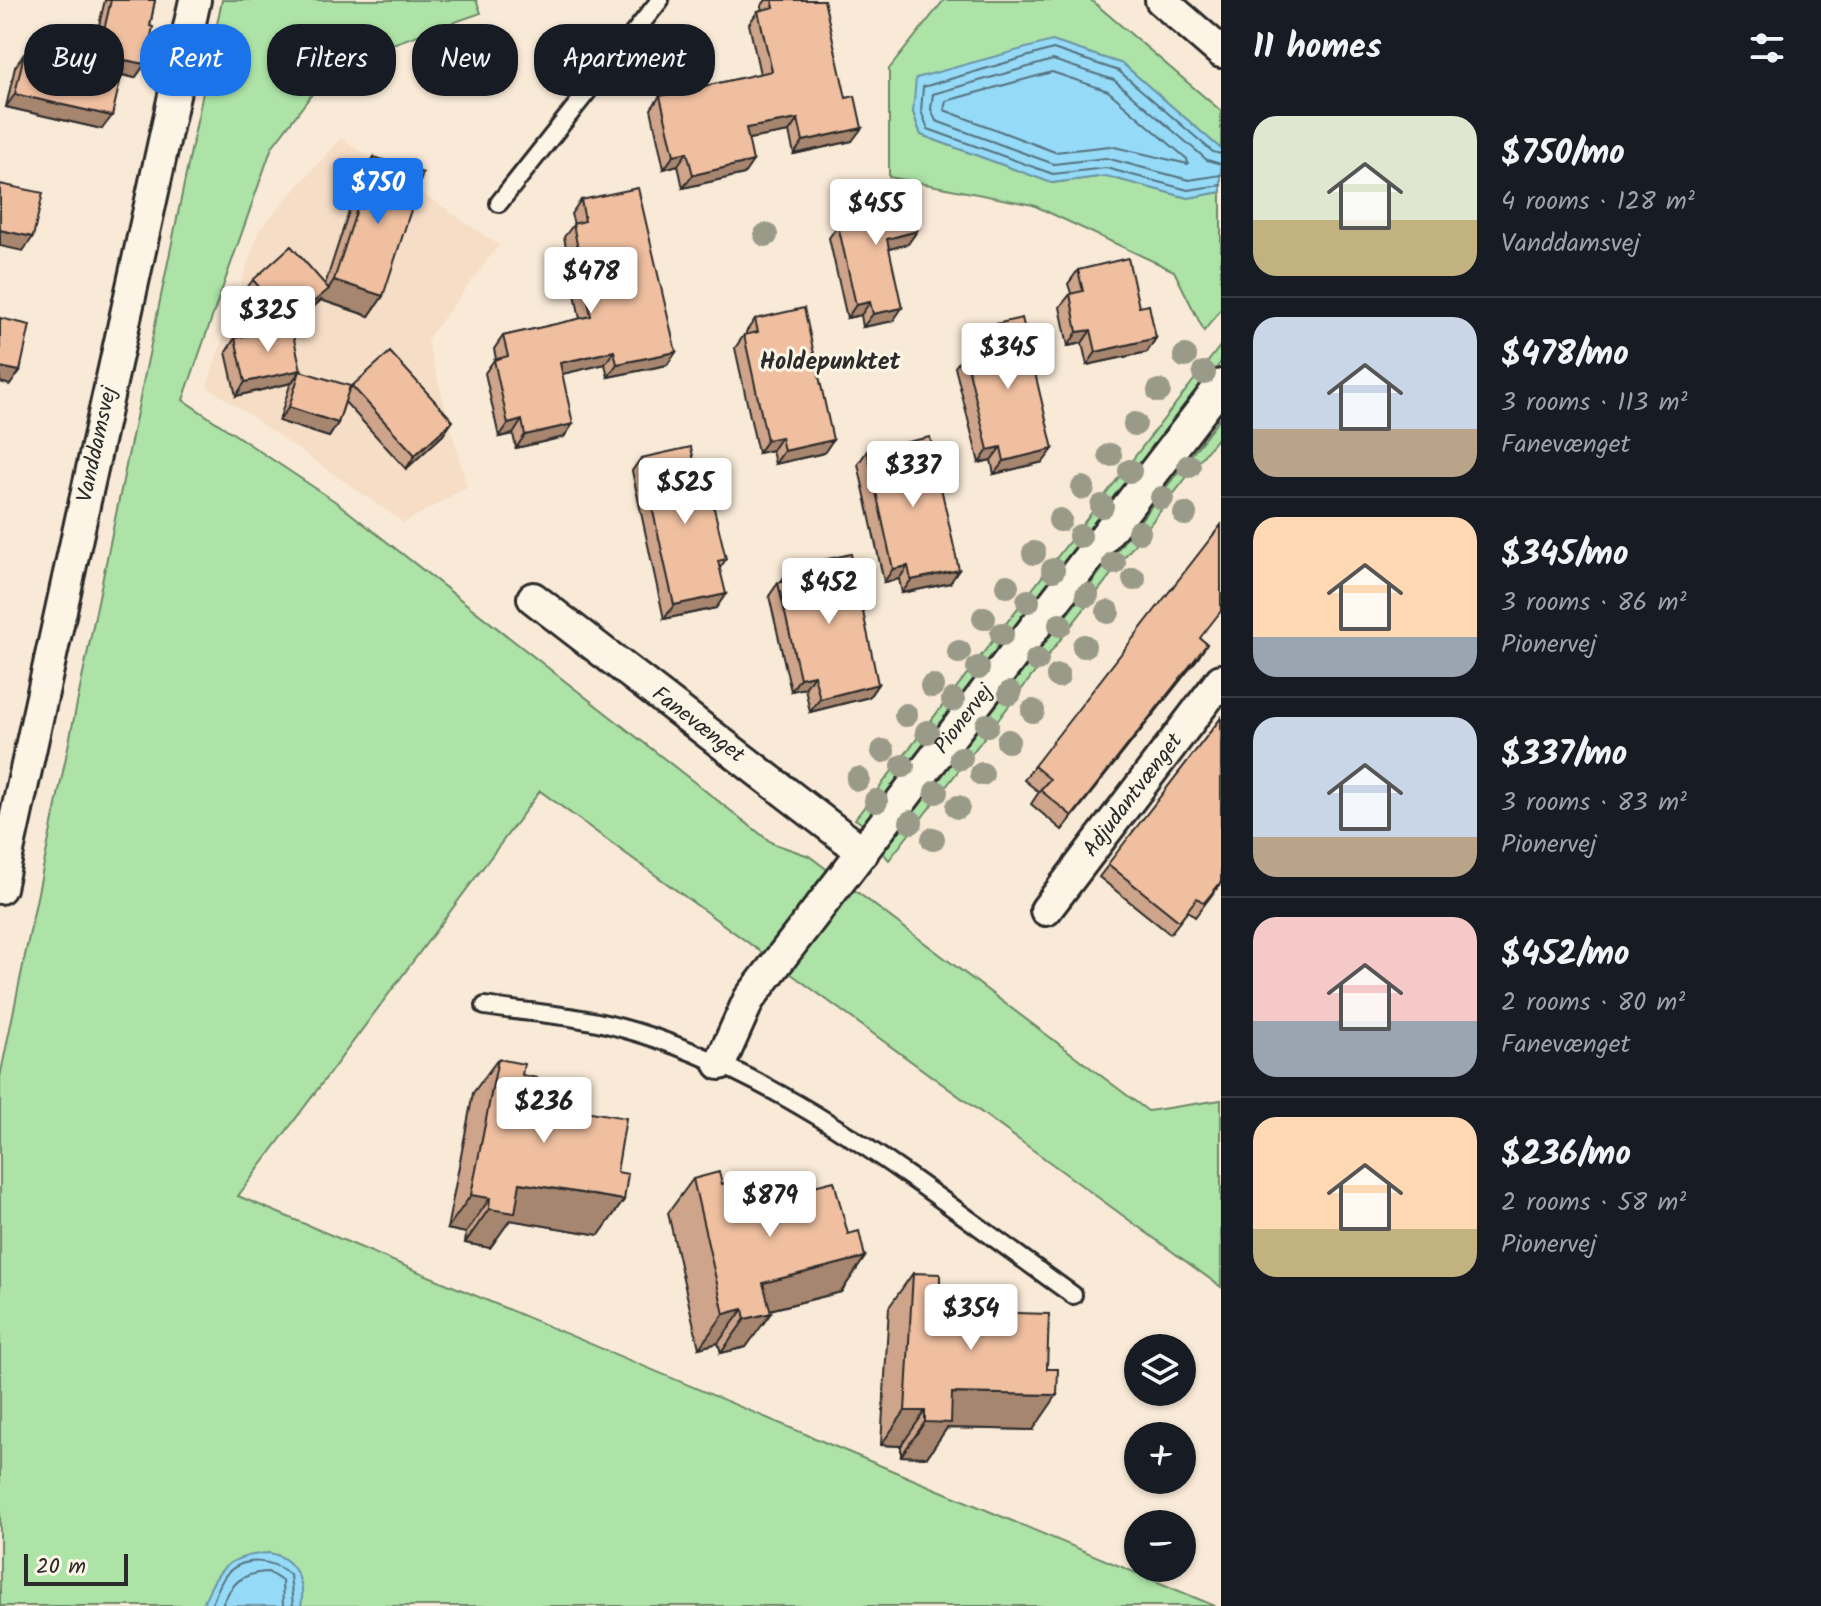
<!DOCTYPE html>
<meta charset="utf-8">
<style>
:root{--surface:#171b24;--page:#242831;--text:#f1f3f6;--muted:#9ea1a6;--line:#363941;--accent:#1a73e8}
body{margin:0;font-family:Kalam,sans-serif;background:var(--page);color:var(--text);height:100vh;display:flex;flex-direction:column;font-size:30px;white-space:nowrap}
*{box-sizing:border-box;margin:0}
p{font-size:26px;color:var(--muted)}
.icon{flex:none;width:44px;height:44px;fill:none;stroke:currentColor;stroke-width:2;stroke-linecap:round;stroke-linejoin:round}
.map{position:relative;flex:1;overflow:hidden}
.panel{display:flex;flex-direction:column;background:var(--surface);width:600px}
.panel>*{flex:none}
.hud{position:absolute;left:24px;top:24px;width:760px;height:72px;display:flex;gap:16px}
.buttons{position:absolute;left:1124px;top:1334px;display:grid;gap:16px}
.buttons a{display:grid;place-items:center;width:72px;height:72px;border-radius:50%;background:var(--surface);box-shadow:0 2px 6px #0004;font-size:40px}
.scale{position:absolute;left:24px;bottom:20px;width:104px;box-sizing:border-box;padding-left:8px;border:4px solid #2b2b2b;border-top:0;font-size:22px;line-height:28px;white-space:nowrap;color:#2b2b2b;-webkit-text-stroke:6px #fcf5e5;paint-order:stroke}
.price{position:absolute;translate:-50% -68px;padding:0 18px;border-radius:8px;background:#fff;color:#222;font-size:26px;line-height:52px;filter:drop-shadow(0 2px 4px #0008)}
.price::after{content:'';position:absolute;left:50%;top:48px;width:24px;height:18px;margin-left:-12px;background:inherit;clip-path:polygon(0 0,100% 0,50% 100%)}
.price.current{background:var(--accent);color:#fff}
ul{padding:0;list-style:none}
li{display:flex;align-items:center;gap:24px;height:200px;padding:0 32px}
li+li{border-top:2px solid var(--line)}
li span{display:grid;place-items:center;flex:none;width:224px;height:160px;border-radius:24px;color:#555}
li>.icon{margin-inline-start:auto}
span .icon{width:96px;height:96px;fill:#fffc;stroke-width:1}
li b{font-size:34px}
h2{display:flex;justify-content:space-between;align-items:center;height:96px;padding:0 32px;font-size:34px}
.chip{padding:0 28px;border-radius:32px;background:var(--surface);box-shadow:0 2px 6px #0004;font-size:28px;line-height:72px}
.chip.current{background:var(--accent);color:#fff}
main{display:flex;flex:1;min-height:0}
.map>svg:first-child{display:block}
.built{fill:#f6ddc6}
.green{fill:#ade3a6;stroke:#6c8768;stroke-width:2}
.water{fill:#95daf7;stroke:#6b94a5;stroke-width:2}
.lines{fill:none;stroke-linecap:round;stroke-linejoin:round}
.shore{stroke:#55717d;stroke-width:2}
.lane-casing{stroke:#2b2b2b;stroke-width:22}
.street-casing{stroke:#2b2b2b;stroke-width:36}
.lane{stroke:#fcf5e5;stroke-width:16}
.street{stroke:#fcf5e5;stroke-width:30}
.tree{fill:#9a9a89}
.wall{fill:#cea48a;stroke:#2b2b2b;stroke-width:2}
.shaded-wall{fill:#a78670;stroke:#2b2b2b;stroke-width:2}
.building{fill:#efbfa0;stroke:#2b2b2b;stroke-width:2}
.labels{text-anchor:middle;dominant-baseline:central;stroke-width:6;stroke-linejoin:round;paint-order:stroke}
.street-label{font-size:22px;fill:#2b2b2b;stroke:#fcf5e5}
.neighbourhood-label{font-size:24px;font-weight:bold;fill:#2b2b2b;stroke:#fcf5e5}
</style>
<main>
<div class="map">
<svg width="1221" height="1606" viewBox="0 0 1221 1606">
<rect width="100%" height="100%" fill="#f9ead7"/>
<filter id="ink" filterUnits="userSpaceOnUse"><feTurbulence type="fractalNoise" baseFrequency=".0125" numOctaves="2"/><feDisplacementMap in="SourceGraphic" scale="16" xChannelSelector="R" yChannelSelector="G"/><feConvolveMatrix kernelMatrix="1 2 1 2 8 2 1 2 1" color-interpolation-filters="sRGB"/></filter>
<g filter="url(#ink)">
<path class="built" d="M341 138 499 245 427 340 467 487 404 523 207 386 259 230Z"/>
<path class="green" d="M222 0H476L481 13 335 64 272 147 183 400 336 502 772 843 809 856 1148 1111 1221 1100V1287L540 791 238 1196 1215 1606H0V1077Z
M944 0H1091L1221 111V149L1123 64 913 112 921 135 1052 183 1106 176 1188 198 1221 192V309L1204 331 1174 271 1033 205 889 177V69Z
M1221 345V362L864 825 855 819Z
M1221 417V433L889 860 882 852Z"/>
<path class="water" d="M1052 41 1123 64 1221 149V192L1188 198 1106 176 1052 183 921 135 913 112 916 78Z
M269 1553C294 1557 306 1582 301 1606H202C218 1569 226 1556 269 1553Z"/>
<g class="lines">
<path class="shore" d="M1052 72 1108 91 1187 159 1188 164 1110 146 1055 152 944 110 946 101Z
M1221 154 1213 152 1119 71 1053 49 923 87 921 111 928 129 1053 174 1106 168 1188 190 1221 185
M1221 164 1207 160 1114 80 1053 60 933 94 931 109 936 121 1054 164 1106 158 1189 180 1221 175
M211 1606C215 1597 219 1584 225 1576 242 1555 273 1559 290 1575L293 1606
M222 1606C232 1582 242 1573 268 1572L282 1581 283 1606"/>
<g class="lane-casing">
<path id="lane" d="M499 203 660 0
M485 1006C529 1013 576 1015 618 1027 786 1071 933 1196 1073 1295"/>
</g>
<g class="street-casing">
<g id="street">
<path d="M1161 0 1221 52"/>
<path id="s1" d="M533 598 863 852"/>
<path id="s2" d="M0 888 195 0"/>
<path id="s3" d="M1046 910 1221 680"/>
<path id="s4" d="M720 1064 749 999 1221 385"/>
</g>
</g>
<use href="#lane" class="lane"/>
<use href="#street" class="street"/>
</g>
<g class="tree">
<circle cx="766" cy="235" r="12"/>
<circle cx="1185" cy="356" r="12"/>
<circle cx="1204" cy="373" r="12"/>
<circle cx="1159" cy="391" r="12"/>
<circle cx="1135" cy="424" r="12"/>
<circle cx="1110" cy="455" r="12"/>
<circle cx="1189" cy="466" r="12"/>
<circle cx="1130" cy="471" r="12"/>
<circle cx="1083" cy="488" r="12"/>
<circle cx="1162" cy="498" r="12"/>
<circle cx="1102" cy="506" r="12"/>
<circle cx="1185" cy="514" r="12"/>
<circle cx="1060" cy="520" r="12"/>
<circle cx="1139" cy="532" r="12"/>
<circle cx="1080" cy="536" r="12"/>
<circle cx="1034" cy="553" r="12"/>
<circle cx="1114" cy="563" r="12"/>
<circle cx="1053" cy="570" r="12"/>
<circle cx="1134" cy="579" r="12"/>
<circle cx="1007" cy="586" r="12"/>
<circle cx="1087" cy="595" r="12"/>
<circle cx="1028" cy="601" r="12"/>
<circle cx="1108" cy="612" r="12"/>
<circle cx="984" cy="618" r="12"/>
<circle cx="1060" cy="625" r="12"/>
<circle cx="1002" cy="634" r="12"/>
<circle cx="1084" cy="646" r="12"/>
<circle cx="959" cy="652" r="12"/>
<circle cx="1037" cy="660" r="12"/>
<circle cx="978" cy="668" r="12"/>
<circle cx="1058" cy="676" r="12"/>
<circle cx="932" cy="686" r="12"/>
<circle cx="1010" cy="693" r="12"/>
<circle cx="953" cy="700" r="12"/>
<circle cx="1033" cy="711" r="12"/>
<circle cx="906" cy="715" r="12"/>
<circle cx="987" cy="725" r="12"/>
<circle cx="927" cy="732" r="12"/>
<circle cx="1008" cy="741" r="12"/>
<circle cx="883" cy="751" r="12"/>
<circle cx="961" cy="758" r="12"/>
<circle cx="903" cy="766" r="12"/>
<circle cx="982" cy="774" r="12"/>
<circle cx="858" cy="779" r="12"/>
<circle cx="936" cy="792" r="12"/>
<circle cx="876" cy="801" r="12"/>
<circle cx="958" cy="807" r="12"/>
<circle cx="911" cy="822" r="12"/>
<circle cx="933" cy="839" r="12"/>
</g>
<path class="wall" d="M105 0H155L150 26 145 64 135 78 121 75 102 129 6 107 15 67 24 54 35 56 41 47 91 58Z
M766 0H824L852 141 794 154 789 132 748 139 744 174 683 188 678 165 664 169 651 109 660 96 760 74 749 24 758 11 762 10 761 6Z
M374 157 383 296 369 316 321 300 291 327V383L236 396 226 352 235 338 275 329 243 293 253 280 325 285 360 177Z
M581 200 676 352 667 365 608 377 605 364 562 374 564 437 516 448 513 434 499 437 485 373 494 360 496 359 494 349 503 336 580 319 564 237 574 224 571 214Z
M847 202 917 231 908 244 889 249 893 321 863 327 861 315 847 318 829 238 838 225H840L838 215Z
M1078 270 1139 307 1156 338 1147 352 1087 365 1082 343 1068 346 1060 307 1071 293 1068 284Z
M755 319 824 453 775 464 772 450 758 453 735 348 744 335H746V332Z
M974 329 1043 462 994 474 991 460 979 463 955 367 965 354H967L965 343Z
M300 371 348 392 352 386 443 435 406 469 345 402 338 423 329 437 279 421 290 385Z
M867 451 950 583 902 593 899 579 884 582 858 464Z
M641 458 700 489 726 559 720 568 716 608 664 619 632 471Z
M791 567 878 684 869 697 810 712 805 688 791 691 769 596 778 583 782 582V580Z
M1200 639 1207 644 1198 658 1062 830 1031 804 1039 792 1024 780 1034 766Z
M1221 718V883L1195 917 1188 911 1170 934 1099 877Z
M498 1059 522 1075 533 1102 617 1172 624 1200 599 1235 510 1220 490 1248 465 1243 466 1233 447 1229 473 1093Z
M693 1179 722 1184 742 1204 848 1234 865 1257 841 1292 770 1310 746 1347 721 1353 718 1343 699 1348 668 1213Z
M913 1273 940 1286 954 1311 1033 1430 947 1428 927 1457 901 1456V1446L881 1445 889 1307Z"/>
<path class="shaded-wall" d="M125 60 145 64 135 78 115 73Z
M15 94 112 116 102 129 6 107Z
M798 119 789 132 737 141 746 128Z
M862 128 852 141 794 154 803 141Z
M687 152 678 165 664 169 674 155Z
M753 161 744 174 683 188 693 175Z
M0 230 33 237 23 251 0 246Z
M917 231 908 244 878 252 887 239Z
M334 280 383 296 369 316 321 300 281 336 290 322 328 289Z
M870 302 861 315 847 318 856 305Z
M902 308 893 321 863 327 873 314Z
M1091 330 1082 343 1068 346 1077 332Z
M1156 338 1147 352 1087 365 1096 352Z
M614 351 605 364 550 377 560 363Z
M676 352 667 365 608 377 617 364Z
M0 367 20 371 10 385 0 382Z
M301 370 291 383 236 396 245 382Z
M289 407 338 423 329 437 279 421Z
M522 420 513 434 499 437 508 424Z
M453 421 443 435 406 469 415 455Z
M573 424 564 437 516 448 525 435Z
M781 437 772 450 758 453 767 440Z
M833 440 824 453 775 464 784 451Z
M1001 447 991 460 979 463 988 450Z
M1053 449 1043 462 994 474 1004 461Z
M908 566 899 579 884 582 893 569Z
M959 570 950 583 902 593 911 580Z
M726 594 716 608 664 619 674 605Z
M1207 644 1198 658 1062 830 1072 816Z
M814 675 805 688 791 691 800 678Z
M878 684 869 697 810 712 820 699Z
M520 1183 624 1200 599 1235 510 1220 490 1248 465 1243 489 1209Z
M471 1195 490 1198 466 1233 447 1229Z
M865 1257 841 1292 745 1316 763 1283Z
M743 1309 718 1343 699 1348 724 1314Z
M771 1313 746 1347 721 1353 745 1319Z
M952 1393 1057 1395 1033 1430 947 1428 927 1457 901 1456 925 1422Z
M905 1411H925L901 1446 881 1445Z"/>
<path class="building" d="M111 0H155L150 26 153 27 145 64 125 60 112 116 15 94 24 54 39 57 41 47 97 60Z
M772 0H824L846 98 855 96 862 128 803 141 798 119 746 128 753 161 693 175 687 152 674 155 660 96 772 71 758 11 774 7Z
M374 157 423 173 383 296 334 280Z
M0 184 43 193 33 237 0 230Z
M638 188 676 352 617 364 614 351 560 363 573 424 525 435 522 420 508 424 494 360 508 356 503 336 591 316 573 224 585 221 581 200Z
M907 188 917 231 887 239 902 308 873 314 870 302 856 305 838 225 852 223 847 202Z
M291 246 329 289 290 322 253 280Z
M1128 258 1139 307 1149 305 1156 338 1096 352 1091 330 1077 332 1070 294 1083 291 1078 270Z
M804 308 833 440 784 451 781 437 767 440 744 335 758 332 755 319Z
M0 318 30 325 20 371 0 367Z
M1022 318 1053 449 1004 461 1001 447 988 450 965 354 979 351 974 329Z
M291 326 301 370 245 382 235 338Z
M390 352 453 421 415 455 352 386Z
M300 371 350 386 338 423 289 407Z
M930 437 959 570 911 580 908 566 893 569 867 451Z
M691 447 700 489 709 487 726 559 718 561 726 594 674 605 641 458Z
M1221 525V611L1200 638 1207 644 1072 816 1040 790 1050 779 1034 766Z
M851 554 878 684 820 699 814 675 800 678 778 583 794 579 791 567Z
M1221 718V882L1204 903 1197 898 1179 921 1108 864Z
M498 1059 524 1064 522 1075 537 1078 533 1102 626 1118 617 1172 628 1174 624 1200 520 1183 515 1213 489 1209 490 1198 471 1195Z
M719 1172 722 1184 736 1180 742 1204 834 1181 848 1234 859 1231 865 1257 763 1283 771 1313 745 1319 743 1309 724 1314 693 1179Z
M913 1273 940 1274V1286H954V1311L1049 1314 1047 1369H1058L1057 1395 952 1393 951 1423 925 1422V1411H905Z"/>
</g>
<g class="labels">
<g class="street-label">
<text stroke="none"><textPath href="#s2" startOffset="454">Vanddamsvej</textPath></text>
<text stroke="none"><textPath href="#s4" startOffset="424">Pionervej</textPath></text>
<text stroke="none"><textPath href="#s1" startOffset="208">Fanevænget</textPath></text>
<text stroke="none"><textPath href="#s3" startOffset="144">Adjudantvænget</textPath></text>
</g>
<g class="neighbourhood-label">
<text x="830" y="362">Holdepunktet</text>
</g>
</g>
</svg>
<div class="buttons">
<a><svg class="icon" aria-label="layers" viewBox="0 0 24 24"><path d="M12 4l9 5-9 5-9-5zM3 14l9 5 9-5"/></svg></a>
<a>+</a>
<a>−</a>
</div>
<div class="scale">20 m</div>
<b class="price current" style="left:378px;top:226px">$750</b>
<b class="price" style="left:876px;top:247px">$455</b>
<b class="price" style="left:591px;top:315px">$478</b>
<b class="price" style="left:268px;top:354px">$325</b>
<b class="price" style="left:1008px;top:391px">$345</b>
<b class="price" style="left:913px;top:509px">$337</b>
<b class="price" style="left:685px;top:526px">$525</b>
<b class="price" style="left:829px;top:626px">$452</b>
<b class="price" style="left:544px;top:1145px">$236</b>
<b class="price" style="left:770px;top:1239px">$879</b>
<b class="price" style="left:971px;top:1352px">$354</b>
<div class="hud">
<a class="chip">Buy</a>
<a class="chip current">Rent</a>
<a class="chip">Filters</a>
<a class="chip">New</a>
<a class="chip">Apartment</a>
</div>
</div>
<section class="panel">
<h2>11 homes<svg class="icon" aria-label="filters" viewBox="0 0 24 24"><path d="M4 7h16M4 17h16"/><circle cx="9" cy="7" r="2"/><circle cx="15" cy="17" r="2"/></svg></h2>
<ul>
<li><span style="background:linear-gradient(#dfe7d0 65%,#c2b280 0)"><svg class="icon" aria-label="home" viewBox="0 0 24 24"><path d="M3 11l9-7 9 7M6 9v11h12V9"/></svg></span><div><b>$750/mo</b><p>4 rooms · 128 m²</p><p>Vanddamsvej</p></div></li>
<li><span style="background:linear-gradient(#c9d6e8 70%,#b9a48a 0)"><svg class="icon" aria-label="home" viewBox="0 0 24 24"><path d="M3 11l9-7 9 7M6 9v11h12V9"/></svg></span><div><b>$478/mo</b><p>3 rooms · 113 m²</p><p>Fanevænget</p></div></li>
<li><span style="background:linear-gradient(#ffd9b3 75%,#9aa5b1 0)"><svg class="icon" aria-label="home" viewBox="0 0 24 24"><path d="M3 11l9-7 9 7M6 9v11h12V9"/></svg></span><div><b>$345/mo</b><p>3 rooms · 86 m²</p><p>Pionervej</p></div></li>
<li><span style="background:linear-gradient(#c9d6e8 75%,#b9a48a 0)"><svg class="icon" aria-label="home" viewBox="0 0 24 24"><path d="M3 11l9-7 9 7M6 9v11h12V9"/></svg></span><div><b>$337/mo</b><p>3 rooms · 83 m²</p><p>Pionervej</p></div></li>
<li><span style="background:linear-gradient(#f6c9c9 65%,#9aa5b1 0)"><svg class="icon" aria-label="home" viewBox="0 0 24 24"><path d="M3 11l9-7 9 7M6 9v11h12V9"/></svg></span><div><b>$452/mo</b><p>2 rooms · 80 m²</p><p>Fanevænget</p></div></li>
<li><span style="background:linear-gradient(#ffd9b3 70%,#c2b280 0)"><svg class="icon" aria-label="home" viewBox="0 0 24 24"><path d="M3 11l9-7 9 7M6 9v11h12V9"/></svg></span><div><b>$236/mo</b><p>2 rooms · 58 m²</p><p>Pionervej</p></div></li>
</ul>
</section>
</main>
